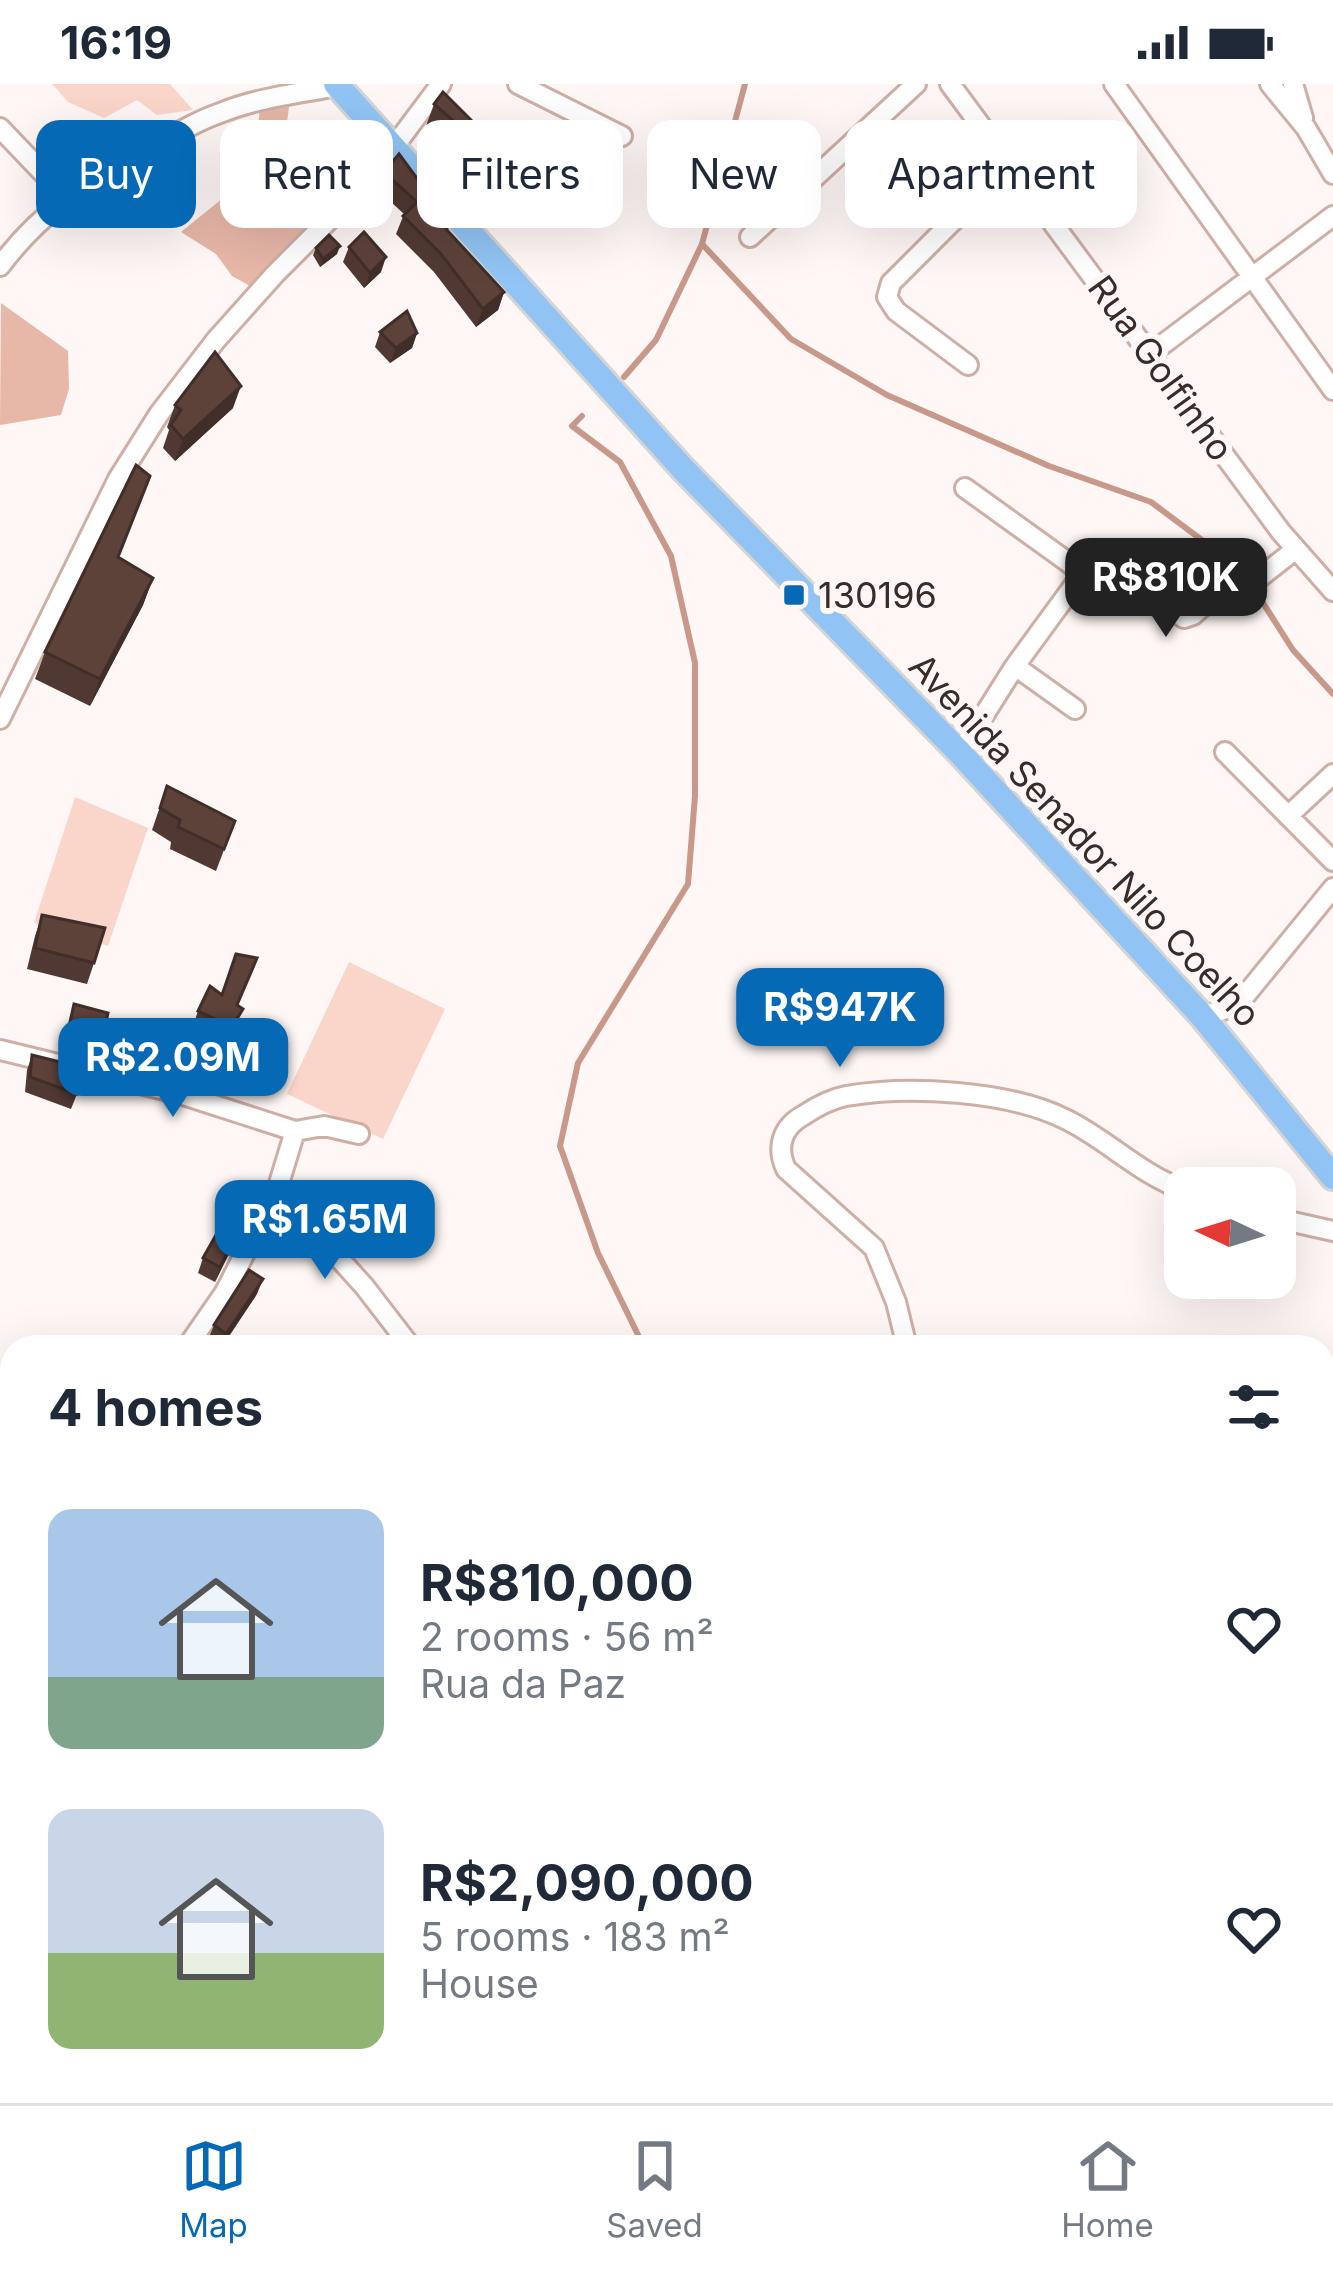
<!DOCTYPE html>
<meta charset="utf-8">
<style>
:root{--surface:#fff;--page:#f6f6f7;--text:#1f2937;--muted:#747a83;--line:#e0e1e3;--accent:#0669b5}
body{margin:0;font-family:Inter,sans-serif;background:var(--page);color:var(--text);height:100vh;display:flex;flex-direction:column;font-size:45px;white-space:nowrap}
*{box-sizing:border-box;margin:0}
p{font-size:39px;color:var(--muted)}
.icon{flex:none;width:66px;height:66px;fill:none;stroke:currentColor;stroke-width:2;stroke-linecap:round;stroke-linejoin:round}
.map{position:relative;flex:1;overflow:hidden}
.sheet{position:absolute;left:0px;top:1251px;width:1335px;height:768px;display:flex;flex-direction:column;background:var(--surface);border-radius:36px 36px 0 0;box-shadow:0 12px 48px #0002}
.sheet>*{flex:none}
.guide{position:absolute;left:36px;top:36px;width:1263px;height:108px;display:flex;gap:24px}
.needle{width:78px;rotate:274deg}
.tools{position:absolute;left:1164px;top:1083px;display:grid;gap:24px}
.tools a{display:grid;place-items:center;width:132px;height:132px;border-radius:24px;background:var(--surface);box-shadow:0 12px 48px #0002;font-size:60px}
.price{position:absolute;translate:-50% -102px;padding:0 27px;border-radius:24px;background:var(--accent);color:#fff;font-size:39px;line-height:78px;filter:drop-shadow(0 3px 6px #0008)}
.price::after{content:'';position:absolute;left:50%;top:72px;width:36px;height:27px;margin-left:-18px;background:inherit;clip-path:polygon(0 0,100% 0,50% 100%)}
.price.on{background:#222;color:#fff}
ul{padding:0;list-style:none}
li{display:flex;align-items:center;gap:36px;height:300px;padding:0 48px}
li span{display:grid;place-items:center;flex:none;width:336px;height:240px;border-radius:24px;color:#555}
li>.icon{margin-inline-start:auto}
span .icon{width:144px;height:144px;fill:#fffc;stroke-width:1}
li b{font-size:51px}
h2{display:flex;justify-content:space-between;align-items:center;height:144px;padding:0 48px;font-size:51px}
.chip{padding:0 42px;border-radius:24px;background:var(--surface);box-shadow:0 12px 48px #0002;font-size:42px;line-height:108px}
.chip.on{background:var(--accent);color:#fff}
.status{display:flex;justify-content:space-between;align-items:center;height:84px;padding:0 60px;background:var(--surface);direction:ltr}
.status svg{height:33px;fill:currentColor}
.menu{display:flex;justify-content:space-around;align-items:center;height:168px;border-top:3px solid var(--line);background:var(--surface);font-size:33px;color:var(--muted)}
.menu a{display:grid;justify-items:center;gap:6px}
.menu .on{color:var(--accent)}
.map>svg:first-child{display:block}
.green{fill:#fad5ca}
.forest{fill:#e7b7a8}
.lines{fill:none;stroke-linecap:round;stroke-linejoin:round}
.stream{stroke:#c8998b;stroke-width:6}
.minor-casing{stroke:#cfafa5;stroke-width:24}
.major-casing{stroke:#d7d5d4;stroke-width:30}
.minor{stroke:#fff;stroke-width:18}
.major{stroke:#91c4f4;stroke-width:24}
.wall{fill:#503932}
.shaded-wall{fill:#412e29}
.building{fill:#5d423a;stroke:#412e29;stroke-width:3}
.poi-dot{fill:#0669b5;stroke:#fef7f5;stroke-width:4.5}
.labels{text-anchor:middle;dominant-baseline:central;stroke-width:12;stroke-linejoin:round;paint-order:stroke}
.street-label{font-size:36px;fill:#382c28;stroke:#fef7f5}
.poi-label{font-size:36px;fill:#382c28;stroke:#fef7f5;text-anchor:start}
</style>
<div class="status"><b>16:19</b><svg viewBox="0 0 49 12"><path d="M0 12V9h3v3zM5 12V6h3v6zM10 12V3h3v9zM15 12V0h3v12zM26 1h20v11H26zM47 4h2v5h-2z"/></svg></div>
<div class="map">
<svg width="1333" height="2019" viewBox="0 0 1333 2019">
<rect width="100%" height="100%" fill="#fef7f5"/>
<path class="green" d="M52 0H170L193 26 157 31 137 16 104 34 68 18Z
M75 713 148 744 108 862 34 839Z
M349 878 445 925 383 1055 287 1010Z"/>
<path class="forest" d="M289 23 285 54 273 73 286 84 302 67 308 84 303 98 319 129 250 202 232 192 216 170 181 148 223 114 238 127 254 120 253 103 224 96 239 67 255 66 260 25Z
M1 219 68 267 69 305 61 331 0 341Z"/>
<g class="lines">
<path class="stream" d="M702 160 791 255 887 311 1049 382 1151 418 1242 486 1293 566 1333 610
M624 293 656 256 702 160 745 0
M582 332 572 342 620 378 671 472 695 579V712L688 800 578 979 560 1062 598 1169 644 1263
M363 2019 364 2007"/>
<g class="minor-casing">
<path id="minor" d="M518 0 622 52
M950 0 1281 448 1333 507
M1114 0 1333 306
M1270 0 1306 44 1333 90
M1293 0 1303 34
M0 44 66 113
M750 153 916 0
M0 182C44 124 83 103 145 68 169 54 194 38 220 29 257 14 299 9 338 2
M1150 270 1333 132
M968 281 896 227 887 213 891 199 1009 81
M1083 489 1094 488 1128 497 1184 534 1193 531 1226 501 1254 498 1296 465
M1015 582 1075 625
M0 635 118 395 159 330 216 256 275 190 369 96 441 0
M1225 668 1333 777
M960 669 1015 582 1083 489 965 404
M1288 732 1333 690
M1202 932 1226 925 1244 913 1333 804
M0 966 177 1009 295 1047 324 1042 359 1050
M277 1106 364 1202 411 1263
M1275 1134 1333 1147
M187 1263 225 1208 277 1106 295 1047
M907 1263 896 1218 874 1164 786 1085C776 1063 782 1043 804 1031 816 1023 831 1015 846 1012 908 1001 1009 1007 1065 1035 1107 1055 1140 1091 1185 1106
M0 1508 12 1510
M0 1609 12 1585
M1323 1854 1333 1846
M0 1906 12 1918
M1240 2007 1250 2019"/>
</g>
<g class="major-casing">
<path id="major" d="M336 0 683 385 960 669 1202 932 1333 1093"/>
</g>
<use href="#minor" class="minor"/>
<use href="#major" class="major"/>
</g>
<path class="wall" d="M434 20 496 61 487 83 458 106 434 73 441 55 426 42Z
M384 88 451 151 504 208 498 226 476 243 434 188 396 150 404 130 378 106Z
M349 163 381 188 364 204 343 178Z
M316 164 337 170 320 183 313 171Z
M380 248 417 249 412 264 390 279 375 263Z
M175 321 233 324 175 377 163 364 169 346 167 343Z
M119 474 153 494 143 521 90 622 35 595 45 568Z
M167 702 235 737 216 787 170 765 171 758 152 746Z
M42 831 94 879 87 900 27 885 35 852Z
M74 920 103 952 97 967 63 962Z
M238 921 237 940 227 958 193 942 198 927Z
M193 960 231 986 226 1001 186 994 187 975Z
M32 971 77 1010 71 1025 25 1008 27 986Z
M246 1103 256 1117 248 1134 235 1128Z
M240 1145 215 1198 198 1189 203 1174Z
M257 1210 222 1263H218L208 1256 214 1241Z"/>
<path class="shaded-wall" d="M496 61 487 83 458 106 466 84Z
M340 162 337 170 320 183 323 175Z
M386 173 381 188 364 204 370 189Z
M504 208 498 226 476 243 483 225Z
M417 249 412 264 390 279 396 264Z
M241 302 233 324 175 377 183 355Z
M153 494 143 521 90 622 100 595Z
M240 1145 234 1160 215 1198 220 1183Z
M263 1195 257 1210 221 1263 226 1250Z"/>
<path class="building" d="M443 8 496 61 466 84 442 51 458 41 434 20Z
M399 70 427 108 431 104 457 134 446 145 504 208 483 225 441 170 403 132 417 118 384 88Z
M364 148 386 173 370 189 349 163Z
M329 151 340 162 323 175 316 164Z
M407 227 417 249 396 264 380 248Z
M215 268 241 302 183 355 171 341 181 326 175 321Z
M136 381 150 392 118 473 153 494 100 595 45 568Z
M167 702 235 737 224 765 178 743 180 736 160 724Z
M42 831 105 844 94 879 35 864Z
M236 870 257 874 237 921 243 925 232 943 198 927 210 902 222 911Z
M74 920 108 929 103 952 68 947Z
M193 960 234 970 231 986 192 979Z
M32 971 80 983 77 1010 30 993Z
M246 1103 259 1109 250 1127 237 1120Z
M224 1137 240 1145 220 1183 203 1174Z
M249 1186 263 1195 226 1250 214 1241Z"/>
<rect class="poi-dot" x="782" y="499" width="24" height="24" rx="6"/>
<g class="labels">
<g class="street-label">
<text transform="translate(1161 284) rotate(54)">Rua Golfinho</text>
<text transform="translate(1085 756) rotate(47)">Avenida Senador Nilo Coelho</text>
</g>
<g class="poi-label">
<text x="818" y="511">130196</text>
</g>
</g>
</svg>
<div class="tools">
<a><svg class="needle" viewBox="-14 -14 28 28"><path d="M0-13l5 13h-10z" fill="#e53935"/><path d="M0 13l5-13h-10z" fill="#747a83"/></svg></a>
</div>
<b class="price on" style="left:1166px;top:556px">R$810K</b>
<b class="price" style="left:840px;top:986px">R$947K</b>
<b class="price" style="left:173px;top:1036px">R$2.09M</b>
<b class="price" style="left:325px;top:1198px">R$1.65M</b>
<div class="guide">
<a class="chip on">Buy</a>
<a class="chip">Rent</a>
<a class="chip">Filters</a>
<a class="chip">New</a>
<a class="chip">Apartment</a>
</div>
<section class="sheet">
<h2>4 homes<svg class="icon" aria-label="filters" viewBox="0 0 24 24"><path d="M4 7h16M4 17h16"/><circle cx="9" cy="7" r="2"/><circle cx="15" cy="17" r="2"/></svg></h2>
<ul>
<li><span style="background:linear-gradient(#a9c7e8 70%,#7fa58c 0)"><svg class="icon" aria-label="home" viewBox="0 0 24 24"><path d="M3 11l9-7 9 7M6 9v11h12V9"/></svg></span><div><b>R$810,000</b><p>2 rooms · 56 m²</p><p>Rua da Paz</p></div><svg class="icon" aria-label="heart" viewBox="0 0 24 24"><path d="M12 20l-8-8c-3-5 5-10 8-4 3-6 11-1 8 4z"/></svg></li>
<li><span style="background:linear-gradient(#c9d6e8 60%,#8fb573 0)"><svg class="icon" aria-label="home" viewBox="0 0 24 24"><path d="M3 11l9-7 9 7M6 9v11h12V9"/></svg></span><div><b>R$2,090,000</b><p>5 rooms · 183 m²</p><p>House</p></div><svg class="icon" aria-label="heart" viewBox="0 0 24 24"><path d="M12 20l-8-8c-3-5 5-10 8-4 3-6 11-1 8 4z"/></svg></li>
</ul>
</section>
</div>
<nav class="menu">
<a class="on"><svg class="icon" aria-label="map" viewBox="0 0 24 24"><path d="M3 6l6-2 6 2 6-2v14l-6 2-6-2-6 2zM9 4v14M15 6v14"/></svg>Map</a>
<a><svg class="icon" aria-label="saved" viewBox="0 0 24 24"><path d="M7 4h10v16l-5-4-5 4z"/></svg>Saved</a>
<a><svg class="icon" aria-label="home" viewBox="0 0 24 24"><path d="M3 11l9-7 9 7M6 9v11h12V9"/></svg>Home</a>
</nav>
